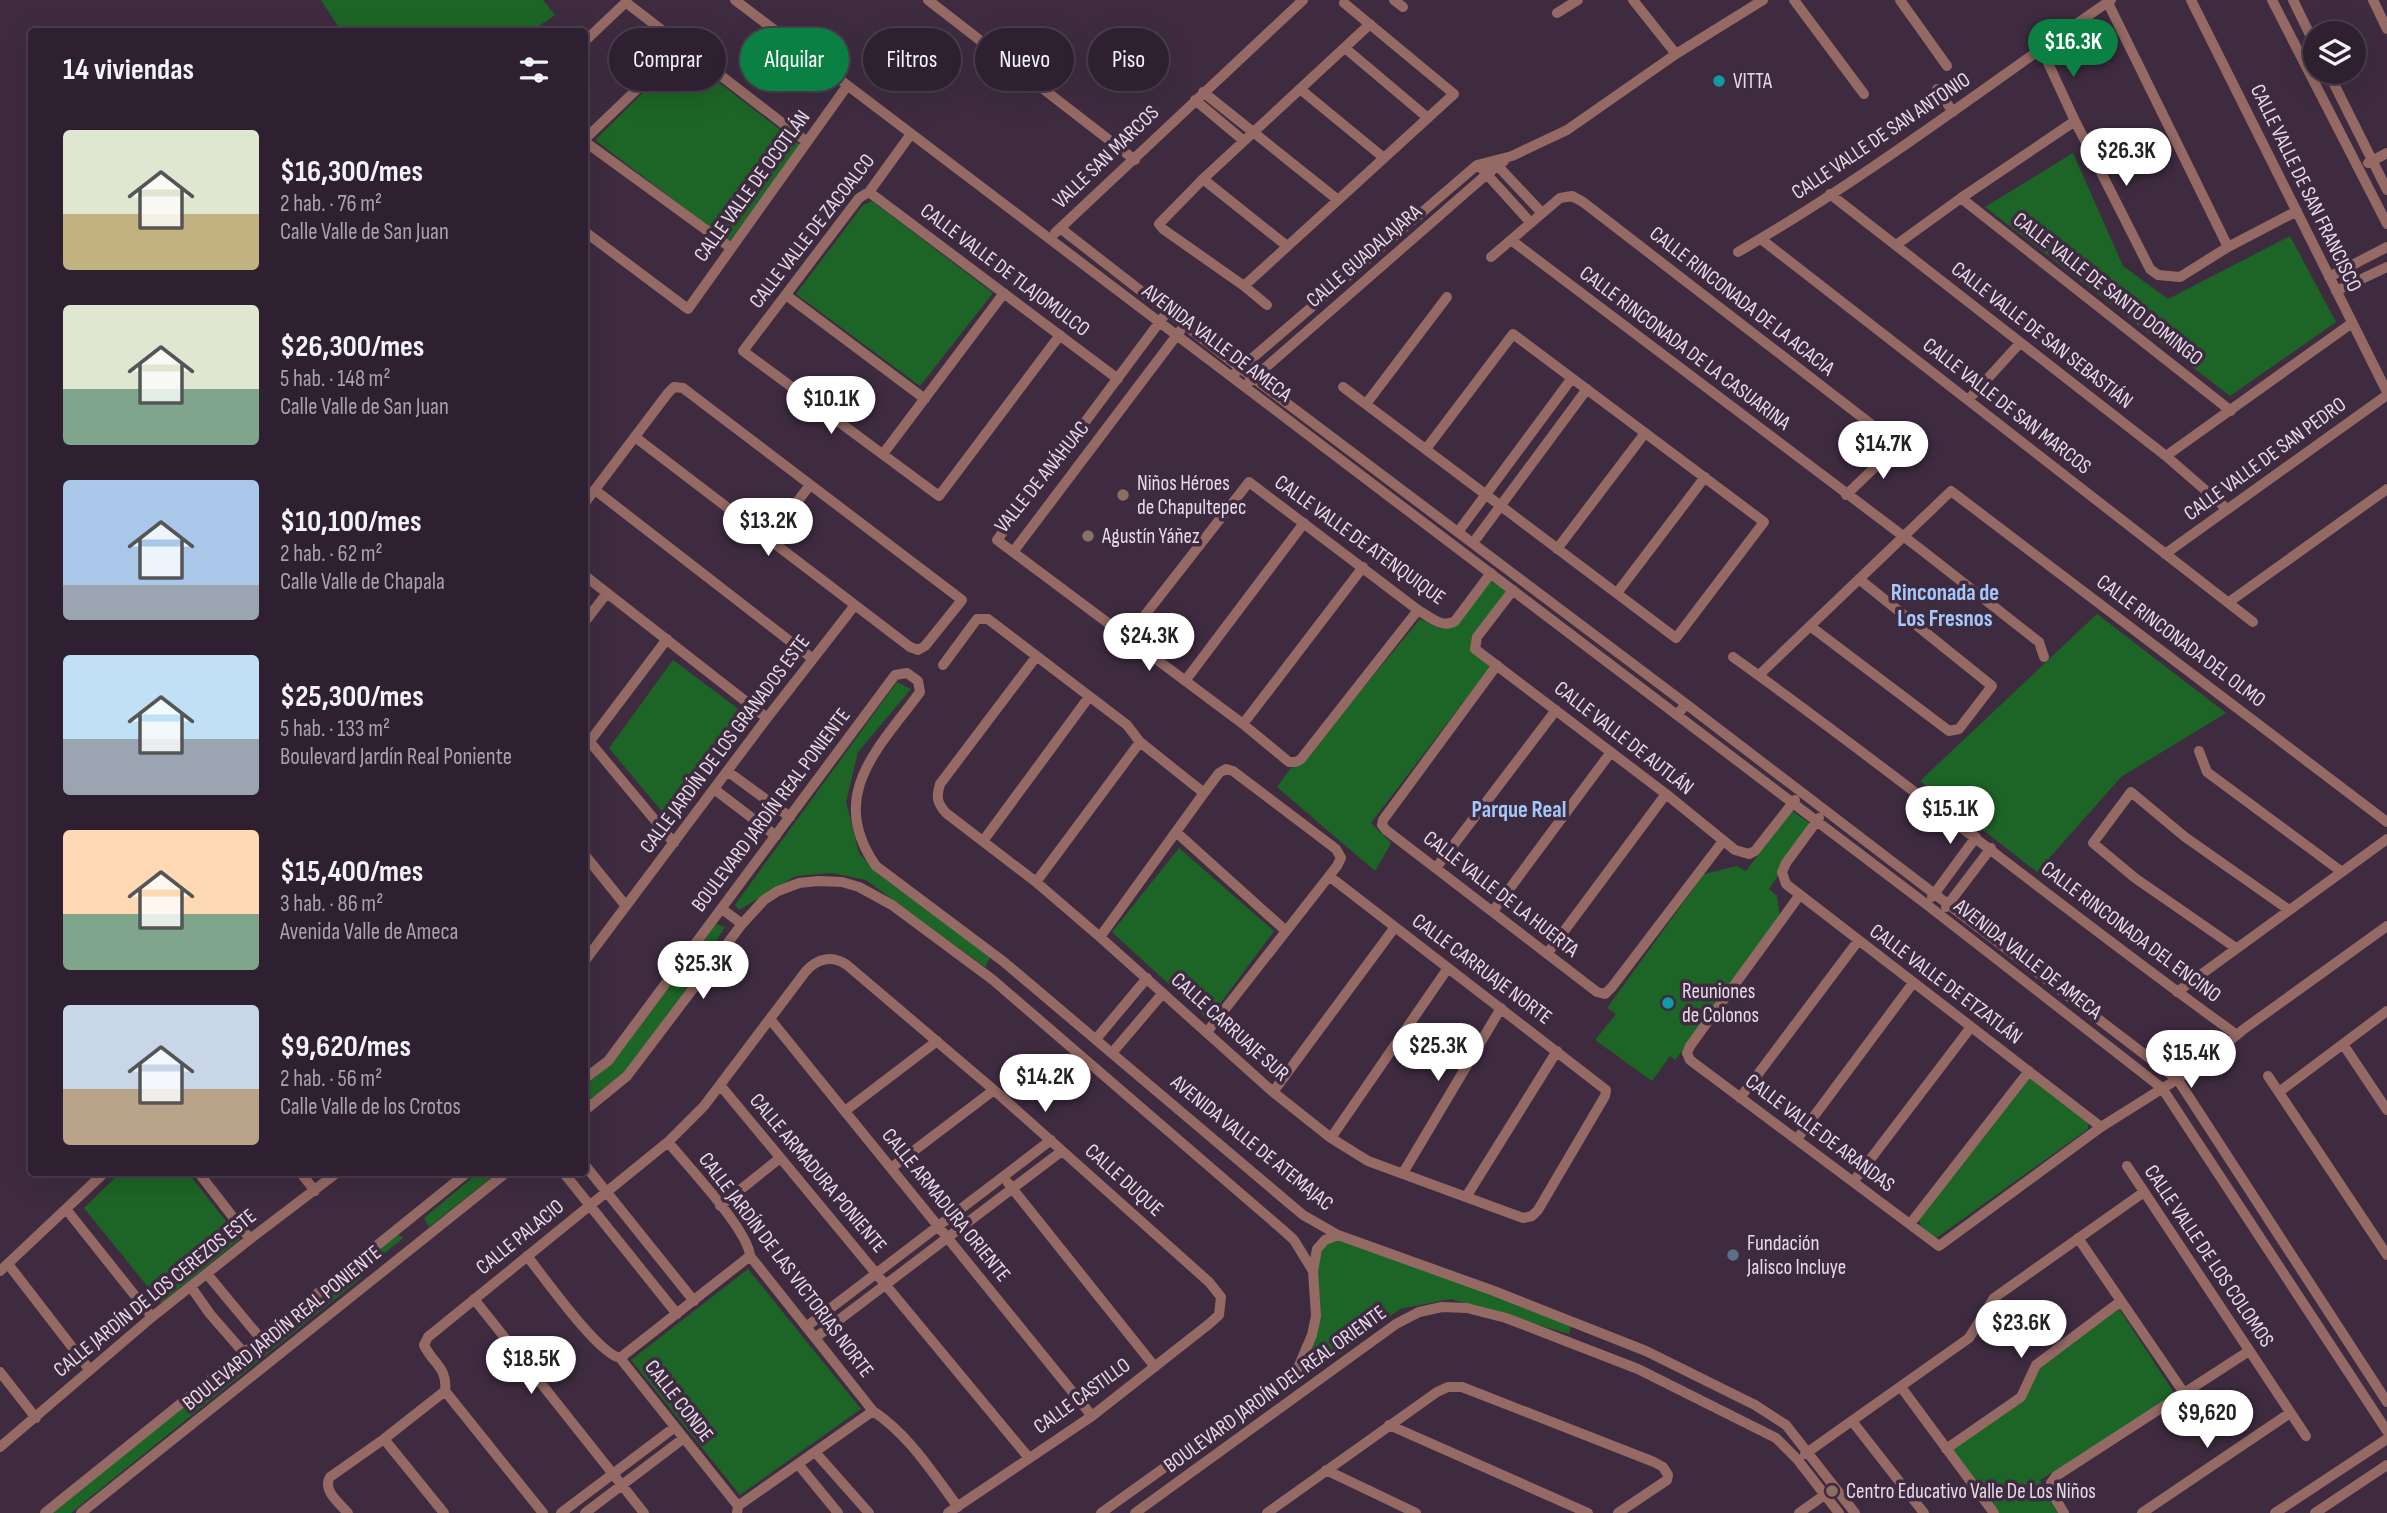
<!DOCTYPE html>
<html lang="es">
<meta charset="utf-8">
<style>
:root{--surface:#2e2030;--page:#362838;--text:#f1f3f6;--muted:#a7a3ab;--line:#493e4c;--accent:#0b8043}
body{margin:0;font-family:"Sofia Sans Condensed",sans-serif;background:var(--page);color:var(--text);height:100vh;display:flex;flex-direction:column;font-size:26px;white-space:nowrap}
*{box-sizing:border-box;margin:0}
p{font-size:23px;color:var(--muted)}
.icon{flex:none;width:38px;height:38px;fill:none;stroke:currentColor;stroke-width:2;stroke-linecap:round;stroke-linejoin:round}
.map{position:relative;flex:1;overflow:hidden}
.side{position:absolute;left:28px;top:28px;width:560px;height:1148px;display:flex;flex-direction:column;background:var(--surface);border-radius:7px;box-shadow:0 7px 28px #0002,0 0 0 2px var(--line)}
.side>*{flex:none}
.guide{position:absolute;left:609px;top:28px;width:665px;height:63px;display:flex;gap:14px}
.controls{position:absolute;left:2303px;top:21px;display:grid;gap:14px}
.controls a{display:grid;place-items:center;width:63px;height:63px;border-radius:50%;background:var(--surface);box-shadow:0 7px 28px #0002,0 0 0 2px var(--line);font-size:35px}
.price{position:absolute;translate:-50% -60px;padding:0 16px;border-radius:24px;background:#fff;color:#222;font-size:23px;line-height:46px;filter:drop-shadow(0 2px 4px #0008)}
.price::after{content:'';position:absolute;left:50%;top:42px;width:21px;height:16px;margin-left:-10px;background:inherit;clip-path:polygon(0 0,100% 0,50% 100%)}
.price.on{background:var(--accent);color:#fff}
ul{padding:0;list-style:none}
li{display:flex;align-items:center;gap:21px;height:175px;padding:0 35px}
li span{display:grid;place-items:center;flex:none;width:196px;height:140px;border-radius:7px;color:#555}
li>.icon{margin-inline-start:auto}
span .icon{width:84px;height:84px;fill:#fffc;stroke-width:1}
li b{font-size:30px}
h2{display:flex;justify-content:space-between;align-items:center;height:84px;padding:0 35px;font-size:30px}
.tag{padding:0 24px;border-radius:32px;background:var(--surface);box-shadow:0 7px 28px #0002,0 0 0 2px var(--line);font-size:24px;line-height:63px}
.tag.on{background:var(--accent);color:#fff}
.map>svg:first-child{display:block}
.green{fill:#1d6526}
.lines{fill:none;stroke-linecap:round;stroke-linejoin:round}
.minor{stroke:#956964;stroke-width:10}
.culture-dot{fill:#0f9aa8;stroke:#3e2b40;stroke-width:2.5}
.education-dot{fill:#8d6e63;stroke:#3e2b40;stroke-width:2.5}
.service-dot{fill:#5c6f8a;stroke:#3e2b40;stroke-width:2.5}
.labels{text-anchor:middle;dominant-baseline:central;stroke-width:7;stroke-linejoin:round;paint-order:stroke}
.poi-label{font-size:21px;fill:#e7dae8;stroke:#3e2b40;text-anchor:start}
.street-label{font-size:21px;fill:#e7dae8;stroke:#3e2b40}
.neighbourhood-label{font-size:23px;font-weight:bold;fill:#a4c8fa;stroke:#3e2b40}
</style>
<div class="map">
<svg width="2387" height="1513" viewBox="0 0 2387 1513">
<rect width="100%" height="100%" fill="#3e2b40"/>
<path class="green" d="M321 0H543L555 15 532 31H341Z
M682 54 800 145 729 242 595 140Z
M2073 153 2123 266 2168 299 2290 236 2336 322 2230 396 1985 207Z
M872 201 993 293 920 386 796 294 863 205Z
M1491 580 1508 592 1474 636 1490 667 1371 823 1391 843 1375 871 1277 787 1291 768 1299 766 1420 619 1440 628H1452Z
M2097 614 2226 713 2121 777 2037 872 1920 781Z
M673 660 753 720 674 826 609 748Z
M897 682 911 689 858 752 846 802 859 853 879 875 991 956 985 967 866 880 832 873 796 876 739 910 735 905Z
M1791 810 1812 825 1769 889 1777 896 1781 923 1675 1060 1670 1056 1652 1081 1595 1040 1616 1014 1607 1008 1704 874 1737 866 1746 871Z
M1179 848 1274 931 1208 1020 1112 932Z
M716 924 725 927 688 987 624 1072 585 1103V1085L613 1062Z
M2031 1075 2088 1119V1129L1935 1239 1921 1228 1919 1219Z
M479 1172 497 1173 429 1227 424 1218Z
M120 1173H188L240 1239 161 1303 84 1208Z
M396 1233 403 1238 374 1262 360 1279 71 1513H52Z
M1339 1236 1571 1325 1569 1334 1451 1299 1400 1309 1214 1445 1208 1438 1278 1388 1309 1350 1316 1259 1325 1241Z
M748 1269 861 1409 740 1495 631 1360Z
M2118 1307 2176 1396 2040 1480 2058 1513H1998L1951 1450 2023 1398 2038 1366Z"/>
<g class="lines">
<path class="minor" d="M735 0 1926 904 2162 1088 2387 1431
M928 0 1135 160
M1394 0 1403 7
M1633 0 1676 54
M1794 0 1864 94
M1900 0 1947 66
M2191 0 2387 392
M2272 0 2387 224
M2293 0 2315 45
M2373 0 2387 29
M2108 3 2228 247
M1557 13 1578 0
M584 42 624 4H628L807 142
M1345 48 1428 118
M2042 50 2075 121 2150 269 2158 275 2180 277 2228 247 2297 211
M2328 72 2387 190
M1300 89 1384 158
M1937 89 1953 112
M1203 92 1338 200
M1195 100 1244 141
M911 134 869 192 859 198 743 351 939 496 1060 335
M584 140 681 47
M584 141 731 248
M1495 163 1542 213
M2368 163 2387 153
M1482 169 1531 223
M1203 179 1287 246
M869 192 1118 379
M1830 194 2166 456 2227 509
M1961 198 2231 411
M1060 228 1240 368 1686 704
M584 231 688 309 847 86
M1055 233 1303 0
M1761 239 2253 622
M1511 240 1919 548 2039 642 2044 657
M1896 245 1961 198 2075 121
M1738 252C1868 177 1987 85 2111 0
M1491 257 1560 198 1572 196 1583 202 1898 445 1846 495
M2329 277 2387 247
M1244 286 1454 94 1344 3
M2336 291 2387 267
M786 295 925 399
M1267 305 1244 286 1163 229 1159 224 1203 179 1370 24
M1167 312 997 540 1243 724 1289 762H1296L1301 759 1418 610
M1235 373 1477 165 1512 156 1567 130 1676 54 1763 0
M1249 382 1487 174 1504 161
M1343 387C1454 471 1565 554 1676 638L1764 522 1513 334 1426 449
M1968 400 2020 343
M1366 404 1447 297
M883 454 1004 293
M2166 456 2352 323
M595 490 813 659
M584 504 668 393 674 387 683 388 962 600 925 646 918 650 910 647 635 437
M1458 532 1572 378
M769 539 810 485
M1473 543 1587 389
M1557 549 1645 433
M1013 552 1180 331
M2165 554 2387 395
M584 575 767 718
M1513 590 1477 637 1475 649 1666 794 1735 850 1749 854 1755 851 1795 800
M1617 593 1705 477
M2229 602 2387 489
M584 623 607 593
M1810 626 1949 731 1959 729 1992 686 1859 579
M1127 638 1249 482 1418 610C1430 617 1443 629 1455 621L1491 573
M1036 657 940 784C936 797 937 803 946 813L1036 882 1100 937 1273 1092 1331 1138 1368 1161 1523 1218 1532 1216 1538 1210 1605 1096 1606 1090 1329 876
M1733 657C1904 779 2067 913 2237 1035
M943 665 977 619H988L1127 725 1140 742 1204 793
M1497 665 1383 820 1382 825 1386 830 1597 992 1605 994 1612 987 1723 841
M1759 675 1951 491 2387 822
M1185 681 1304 523
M1677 715 1686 704 2178 1080 2387 1402
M1243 724 1363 567
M584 735 674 843
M590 741 667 639
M2199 751 2207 772 2342 872
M727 771 790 817
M714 789 776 836
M1819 818 1786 863 1782 872 1786 884 2101 1127
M1176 832 1286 931
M983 841 1089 697
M584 854 626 906
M1436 868 1556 710
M1036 882 1140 742
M1799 896 1690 1046 1687 1053 1690 1060 1939 1246 2101 1127 2203 1063 2244 1029 2387 926
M1932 897 1976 837
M1946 907 1991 848
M722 909 742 924
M1493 911 1611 752
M1100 937 1204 793 1219 773 1226 769 1233 771 1336 849 1341 858 1337 866 1207 1032
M2236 948 2135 878 2093 843 2131 792 2185 837 2289 910
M1547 954 1666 794
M584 962 767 718 855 605
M2177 992 2387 839
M770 1019 1092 1416
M1096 1039 1147 978
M2343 1044 2387 1110
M1112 1053 1163 993
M2268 1076 2387 1255
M584 1079 608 1061 895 675 907 673 918 681 920 692C879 748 826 795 876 866L1004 962 1303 1215 1338 1235 1494 1291 1646 1351 1755 1405 1786 1425 1855 1513
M720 1085 1029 1458
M1273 1092 1395 927
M2279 1092 2387 1011
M1740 1098 1858 941
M584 1111 627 1076 742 924 764 900 778 891 799 883 818 881 842 882 859 887 892 905 993 980 1283 1230 1294 1240 1313 1271
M845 1111 937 1041
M1331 1138 1448 968
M1797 1139 1913 983
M668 1142C687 1165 749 1231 750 1256L873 1411C909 1435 932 1472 958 1507
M584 1164 694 1301
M2127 1166 2306 1436
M891 1168 994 1090
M198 1172 250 1239
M300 1172 315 1191
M563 1172 677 1314
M1403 1173 1501 1008
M1853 1182 1971 1027
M1008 1183 1155 1367
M1466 1197 1557 1051
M720 1206 780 1158
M66 1209 152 1317
M1910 1224 2029 1071
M2078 1238 2184 1393
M527 1256C544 1277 598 1354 620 1358L738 1506 737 1513
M8 1264 89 1369
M0 1271 105 1172
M207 1274 261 1339
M191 1287 210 1314 244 1353
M474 1299 644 1513
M806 1327 1051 1140
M815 1338 1062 1151
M620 1358 750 1256
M0 1372 36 1418
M1901 1387 1994 1513
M445 1391 543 1513
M1852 1421 1924 1513
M1389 1425 1588 1513
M384 1439 444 1513
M0 1447 152 1317 250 1239 338 1172
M1946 1449 2021 1397 2036 1365 2121 1301
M815 1452 869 1513
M1805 1454 1969 1338 1994 1298 2144 1192
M798 1464 838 1513
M1326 1470 1416 1513
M738 1506 873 1411
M45 1513 468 1172
M81 1513 507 1172
M348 1513C339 1503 322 1490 330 1477L384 1439 445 1391C448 1368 433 1364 424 1345L428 1337 668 1142 704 1106 806 971C818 958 832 955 847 965L994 1090 1209 1282 1221 1297 1219 1315 1209 1324 1092 1416 948 1513
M561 1513 675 1427
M585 1513 684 1438
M1101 1513 1277 1387 1298 1368 1312 1335 1316 1316 1313 1271 1317 1249 1325 1240 1338 1235
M1135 1513 1396 1324 1419 1312 1442 1307 1467 1308 1506 1318 1638 1369 1776 1438 1797 1459 1839 1513
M1267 1513 1437 1392 1448 1387H1462L1654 1462 1663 1467 1668 1475 1667 1480 1618 1513
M1799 1513 1830 1491
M2064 1513 2052 1493 2051 1483 2056 1476 2249 1351
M2142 1513 2290 1413
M2275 1513 2387 1439
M2315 1513 2387 1465"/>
</g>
<g class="culture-dot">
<circle cx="1719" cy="81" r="7"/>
<circle cx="1668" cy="1003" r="7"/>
</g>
<g class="education-dot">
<circle cx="1123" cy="495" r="7"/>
<circle cx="1088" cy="536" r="7"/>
<circle cx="1832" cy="1491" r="7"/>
</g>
<circle class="service-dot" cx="1733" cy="1255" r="7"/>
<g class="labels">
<g class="poi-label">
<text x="1733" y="81">VITTA</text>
<text x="1137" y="483">Niños Héroes<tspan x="1137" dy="24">de Chapultepec</tspan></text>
<text x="1102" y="536">Agustín Yáñez</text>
<text x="1682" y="991">Reuniones<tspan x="1682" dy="24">de Colonos</tspan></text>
<text x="1747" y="1243">Fundación<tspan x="1747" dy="24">Jalisco Incluye</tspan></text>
<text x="1846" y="1491">Centro Educativo Valle De Los Niños</text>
</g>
<g class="street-label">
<text transform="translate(1881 136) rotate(-34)">CALLE VALLE DE SAN ANTONIO</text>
<text transform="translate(1106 157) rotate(-44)">VALLE SAN MARCOS</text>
<text transform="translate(752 186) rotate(-54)">CALLE VALLE DE OCOTLÁN</text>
<text transform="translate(2306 188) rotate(64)">CALLE VALLE DE SAN FRANCISCO</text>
<text transform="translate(812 231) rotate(-52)">CALLE VALLE DE ZACOALCO</text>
<text transform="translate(1364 256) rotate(-41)">CALLE GUADALAJARA</text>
<text transform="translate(1005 270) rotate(37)">CALLE VALLE DE TLAJOMULCO</text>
<text transform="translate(2108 289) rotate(38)">CALLE VALLE DE SANTO DOMINGO</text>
<text transform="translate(1742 301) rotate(38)">CALLE RINCONADA DE LA ACACIA</text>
<text transform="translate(2042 335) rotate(38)">CALLE VALLE DE SAN SEBASTIÁN</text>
<text transform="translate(1217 343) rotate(37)">AVENIDA VALLE DE AMECA</text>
<text transform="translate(1685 348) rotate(37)">CALLE RINCONADA DE LA CASUARINA</text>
<text transform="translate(2007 406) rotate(38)">CALLE VALLE DE SAN MARCOS</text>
<text transform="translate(2265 459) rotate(-36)">CALLE VALLE DE SAN PEDRO</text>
<text transform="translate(1042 477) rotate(-51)">VALLE DE ANÁHUAC</text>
<text transform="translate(1360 540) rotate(36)">CALLE VALLE DE ATENQUIQUE</text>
<text transform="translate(2181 641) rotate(37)">CALLE RINCONADA DEL OLMO</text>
<text transform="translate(1624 738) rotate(38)">CALLE VALLE DE AUTLÁN</text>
<text transform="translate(725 744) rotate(-53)">CALLE JARDÍN DE LOS GRANADOS ESTE</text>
<text transform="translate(771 810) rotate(-53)">BOULEVARD JARDÍN REAL PONIENTE</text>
<text transform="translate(1501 894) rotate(38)">CALLE VALLE DE LA HUERTA</text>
<text transform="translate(2131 932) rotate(37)">CALLE RINCONADA DEL ENCINO</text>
<text transform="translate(2028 959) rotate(38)">AVENIDA VALLE DE AMECA</text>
<text transform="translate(1482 969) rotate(37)">CALLE CARRUAJE NORTE</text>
<text transform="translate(1946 984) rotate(37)">CALLE VALLE DE ETZATLÁN</text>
<text transform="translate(1230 1027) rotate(42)">CALLE CARRUAJE SUR</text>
<text transform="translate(1820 1133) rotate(37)">CALLE VALLE DE ARANDAS</text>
<text transform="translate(1252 1143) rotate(39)">AVENIDA VALLE DE ATEMAJAC</text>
<text transform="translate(818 1173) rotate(50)">CALLE ARMADURA PONIENTE</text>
<text transform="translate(1124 1180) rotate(42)">CALLE DUQUE</text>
<text transform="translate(946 1205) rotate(51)">CALLE ARMADURA ORIENTE</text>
<text transform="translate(520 1237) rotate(-39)">CALLE PALACIO</text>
<text transform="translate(2209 1256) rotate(56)">CALLE VALLE DE LOS COLOMOS</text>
<text transform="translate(786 1265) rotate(53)">CALLE JARDÍN DE LAS VICTORIAS NORTE</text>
<text transform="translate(155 1293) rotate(-39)">CALLE JARDÍN DE LOS CEREZOS ESTE</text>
<text transform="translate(282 1328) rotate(-39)">BOULEVARD JARDÍN REAL PONIENTE</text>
<text transform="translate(1275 1389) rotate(-36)">BOULEVARD JARDÍN DEL REAL ORIENTE</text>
<text transform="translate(1082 1396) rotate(-36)">CALLE CASTILLO</text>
<text transform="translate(679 1401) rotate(52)">CALLE CONDE</text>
</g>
<g class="neighbourhood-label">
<text x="1945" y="593">Rinconada de<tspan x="1945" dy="26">Los Fresnos</tspan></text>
<text x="1519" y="810">Parque Real</text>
</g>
</g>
</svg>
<div class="controls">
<a><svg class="icon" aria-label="layers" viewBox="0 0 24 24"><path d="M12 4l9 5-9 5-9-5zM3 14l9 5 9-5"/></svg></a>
</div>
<b class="price on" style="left:2073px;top:79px">$16.3K</b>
<b class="price" style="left:2126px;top:188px">$26.3K</b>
<b class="price" style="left:831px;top:436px">$10.1K</b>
<b class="price" style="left:1883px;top:481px">$14.7K</b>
<b class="price" style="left:768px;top:558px">$13.2K</b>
<b class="price" style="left:1149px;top:673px">$24.3K</b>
<b class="price" style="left:1950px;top:846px">$15.1K</b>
<b class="price" style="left:703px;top:1001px">$25.3K</b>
<b class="price" style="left:1438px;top:1083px">$25.3K</b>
<b class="price" style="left:2191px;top:1090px">$15.4K</b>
<b class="price" style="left:1045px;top:1114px">$14.2K</b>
<b class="price" style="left:2021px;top:1360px">$23.6K</b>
<b class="price" style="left:531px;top:1396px">$18.5K</b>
<b class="price" style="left:2207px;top:1450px">$9,620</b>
<div class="guide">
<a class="tag">Comprar</a>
<a class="tag on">Alquilar</a>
<a class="tag">Filtros</a>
<a class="tag">Nuevo</a>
<a class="tag">Piso</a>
</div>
<section class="side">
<h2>14 viviendas<svg class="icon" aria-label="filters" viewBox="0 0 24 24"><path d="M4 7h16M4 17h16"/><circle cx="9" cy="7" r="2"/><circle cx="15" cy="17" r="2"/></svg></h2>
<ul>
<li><span style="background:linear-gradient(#dfe7d0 60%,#c2b280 0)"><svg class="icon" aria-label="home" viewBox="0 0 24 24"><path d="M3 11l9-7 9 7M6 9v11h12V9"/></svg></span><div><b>$16,300/mes</b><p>2 hab. · 76 m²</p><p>Calle Valle de San Juan</p></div></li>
<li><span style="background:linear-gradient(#dfe7d0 60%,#7fa58c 0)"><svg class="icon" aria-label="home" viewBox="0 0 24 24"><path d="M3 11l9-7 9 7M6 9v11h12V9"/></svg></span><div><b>$26,300/mes</b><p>5 hab. · 148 m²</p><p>Calle Valle de San Juan</p></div></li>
<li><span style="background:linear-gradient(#a9c7e8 75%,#9aa5b1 0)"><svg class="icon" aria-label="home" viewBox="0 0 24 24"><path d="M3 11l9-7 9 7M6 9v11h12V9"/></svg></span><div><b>$10,100/mes</b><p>2 hab. · 62 m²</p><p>Calle Valle de Chapala</p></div></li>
<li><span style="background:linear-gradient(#bfe0f5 60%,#9aa5b1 0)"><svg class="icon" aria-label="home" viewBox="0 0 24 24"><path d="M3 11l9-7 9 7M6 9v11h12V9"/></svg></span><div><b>$25,300/mes</b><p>5 hab. · 133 m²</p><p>Boulevard Jardín Real Poniente</p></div></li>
<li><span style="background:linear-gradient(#ffd9b3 60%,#7fa58c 0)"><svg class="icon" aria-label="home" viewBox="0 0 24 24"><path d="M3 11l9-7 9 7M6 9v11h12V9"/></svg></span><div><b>$15,400/mes</b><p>3 hab. · 86 m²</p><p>Avenida Valle de Ameca</p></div></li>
<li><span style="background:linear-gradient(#c9d6e8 60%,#b9a48a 0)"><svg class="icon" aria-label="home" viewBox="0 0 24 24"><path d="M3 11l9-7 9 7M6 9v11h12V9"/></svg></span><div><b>$9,620/mes</b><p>2 hab. · 56 m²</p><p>Calle Valle de los Crotos</p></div></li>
</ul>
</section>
</div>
